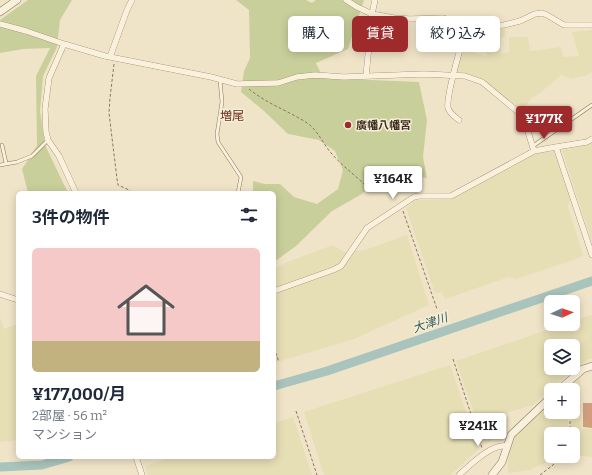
<!DOCTYPE html>
<html lang="ja">
<meta charset="utf-8">
<style>
:root{--surface:#fff;--page:#f6f6f7;--text:#1f2937;--muted:#747a83;--line:#e0e1e3;--accent:#9e2a2b}
body{margin:0;font-family:Bitter,"Noto Sans JP",serif;background:var(--page);color:var(--text);height:100vh;display:flex;flex-direction:column;font-size:15px;white-space:nowrap}
*{box-sizing:border-box;margin:0}
p{font-size:13px;color:var(--muted)}
.icon{flex:none;width:22px;height:22px;fill:none;stroke:currentColor;stroke-width:2;stroke-linecap:round;stroke-linejoin:round}
.map{position:relative;flex:1;overflow:hidden}
.details{position:absolute;left:16px;top:191px;width:260px;height:268px;display:flex;flex-direction:column;background:var(--surface);border-radius:6px;box-shadow:0 2px 10px #0003}
.details>*{flex:none}
.guide{position:absolute;left:288px;top:16px;width:244px;height:36px;display:flex;gap:8px}
.needle{width:26px;rotate:87deg}
.controls{position:absolute;left:544px;top:295px;display:grid;gap:8px}
.controls a{display:grid;place-items:center;width:36px;height:36px;border-radius:6px;background:var(--surface);box-shadow:0 2px 10px #0003;font-size:20px}
.price{position:absolute;translate:-50% -34px;padding:0 9px;border-radius:4px;background:#fff;color:#222;font-size:13px;line-height:26px;filter:drop-shadow(0 1px 2px #0008)}
.price::after{content:'';position:absolute;left:50%;top:24px;width:12px;height:9px;margin-left:-6px;background:inherit;clip-path:polygon(0 0,100% 0,50% 100%)}
.price.on{background:var(--accent);color:#fff}
ul{padding:0;list-style:none}
li{display:grid;align-content:center;gap:8px;height:212px;padding:0 16px}
li+li{border-top:1px solid var(--line)}
li span{display:grid;place-items:center;height:124px;border-radius:6px;color:#555}
li>.icon{margin-inline-start:auto}
span .icon{width:72px;height:72px;fill:#fffc;stroke-width:1}
li b{font-size:17px}
h2{display:flex;justify-content:space-between;align-items:center;height:48px;padding:0 16px;font-size:17px}
.tag{padding:0 14px;border-radius:6px;background:var(--surface);box-shadow:0 2px 10px #0003;font-size:14px;line-height:36px}
.tag.on{background:var(--accent);color:#fff}
.map>svg:first-child{display:block}
.farmland{fill:#e6deb5;fill-rule:evenodd}
.green{fill:#c9cf9b}
.lines{fill:none;stroke-linecap:round;stroke-linejoin:round}
.river{stroke:#a9c4bc;stroke-width:9}
.building{fill:#cf9f7d}
.service-casing{stroke:#8d765c;stroke-width:4}
.minor-casing{stroke:#8d765c;stroke-width:6}
.tertiary-casing{stroke:#8d765c;stroke-width:8}
.path{stroke:#8d765c;stroke-width:1;stroke-dasharray:3 2;stroke-linecap:butt}
.service{stroke:#faf1dc;stroke-width:3}
.minor{stroke:#faf1dc;stroke-width:5.5}
.tertiary{stroke:#faf1dc;stroke-width:7}
.poi-dot{fill:#9e2a2b;stroke:#f7eed8;stroke-width:1.5}
.labels{text-anchor:middle;dominant-baseline:central;stroke-width:3;stroke-linejoin:round;paint-order:stroke}
.poi-label{font-size:11px;font-weight:bold;fill:#3d2e20;stroke:#f7eed8;text-anchor:start}
.neighbourhood-label{font-size:12px;fill:#6b2e1e;stroke:#f7eed8}
.water-label{font-size:12px;font-style:italic;fill:#2f5d5a;stroke:#f7eed8}
</style>
<div class="map">
<svg width="592" height="475" viewBox="0 0 592 475">
<rect width="100%" height="100%" fill="#f0e4c8"/>
<path class="farmland" d="M505 27V36L501 38V54L509 52V37H528L530 51 561 47 563 57 579 56 572 32 592 30V72L587 75 571 79 561 75 540 93 531 98 523 111 480 78 471 75 454 72 462 49 486 56 490 29Z
M592 142V243L562 150 587 145Z
M554 151 570 200 568 207 583 255 576 259 516 279 509 277 445 299 442 292 435 293 406 208 416 200 451 199 533 154Z
M407 235 429 305 354 339 274 363V269L285 263 333 245 346 253 365 250Z
M592 315V359H589L550 389 533 405 500 415 504 430 485 445 456 361 564 324H573V321ZM551 346H573V368H551Z
M0 318 4 329 18 324V440L0 442Z
M450 365 479 449 450 475H324L304 412Z
M580 377 582 429H592V457L573 455V434H571V412H573L572 384Z
M551 404V412H568V431L567 434H551V456H556L552 460 529 470 508 473V459L510 448 515 435Z
M293 417 312 475H148L145 466 172 457H274V423Z"/>
<path class="green" d="M28 0H72L60 20 57 47 43 76 40 111 45 145 68 193H28L22 169 37 146 36 76 50 48 23 49 0 53V20Z
M236 0H306L312 3 316 0H364L348 49 316 63 323 78 419 82 427 120 423 157 427 178 381 172 362 194 332 211 296 246 274 262V223L276 215 274 214V193H253V181L265 184H280L294 197 317 204 338 189 343 170 335 151 319 140 288 134 264 111 241 92 244 71 250 58 249 10Z"/>
<g class="lines">
<path class="river" d="M274 386 327 371 592 281
M0 467 42 465 69 457"/>
</g>
<path class="building" d="M583 403H592V428L583 427Z"/>
<g class="lines">
<g class="service-casing">
<path id="service" d="M220 80 222 102 217 134 218 142 241 177 238 193
M2 145 6 163
M533 146 592 105
M0 165 17 162 32 156 48 140"/>
</g>
<g class="minor-casing">
<path id="minor" d="M346 0 357 7 372 14 394 18 410 19 442 18 468 24 487 26 504 25 520 21 535 14 542 13 547 15 564 25H592
M0 24 26 31 64 44 105 56 211 77 237 84 278 83 297 77 315 75 344 77 424 74 465 76 482 82 523 116 534 151
M64 44 49 78 45 109 46 132 48 140 59 156 76 193
M110 57 127 10 132 0
M366 76 372 14 375 0
M459 120C455 117 450 114 448 108 446 97 457 61 460 49
M592 139 587 142 556 147 592 255
M274 291 333 270 341 266 367 228 414 197 418 196H451L534 151 556 147
M0 294 18 300
M136 457 142 475
M459 475C470 465 492 443 507 446"/>
</g>
<g class="tertiary-casing">
<path id="tertiary" d="M0 12 17 0
M559 390 583 369 592 366
M492 475 502 462 511 435 551 397"/>
</g>
<path class="path" d="M114 64 110 98 109 113 117 179 118 185 129 190 132 193
M249 89C266 103 286 110 304 121 318 129 322 143 332 154 343 167 358 177 370 190H376L400 181 411 185 417 191
M403 211 437 309
M274 348 279 362
M453 359 482 448
M296 411 317 475
M569 434 570 427V412
M540 475 553 465 561 456"/>
<use href="#service" class="service"/>
<use href="#minor" class="minor"/>
<use href="#tertiary" class="tertiary"/>
</g>
<circle class="poi-dot" cx="348" cy="125" r="4"/>
<g class="labels">
<g class="poi-label">
<text x="356" y="125">廣幡八幡宮</text>
</g>
<g class="neighbourhood-label">
<text x="232" y="116">増尾</text>
</g>
<g class="water-label">
<text transform="translate(430 323) rotate(-19)">大津川</text>
</g>
</g>
</svg>
<div class="controls">
<a><svg class="needle" viewBox="-14 -14 28 28"><path d="M0-13l5 13h-10z" fill="#e53935"/><path d="M0 13l5-13h-10z" fill="#747a83"/></svg></a>
<a><svg class="icon" aria-label="layers" viewBox="0 0 24 24"><path d="M12 4l9 5-9 5-9-5zM3 14l9 5 9-5"/></svg></a>
<a>+</a>
<a>−</a>
</div>
<b class="price on" style="left:544px;top:140px">¥177K</b>
<b class="price" style="left:393px;top:200px">¥164K</b>
<b class="price" style="left:478px;top:447px">¥241K</b>
<div class="guide">
<a class="tag">購入</a>
<a class="tag on">賃貸</a>
<a class="tag">絞り込み</a>
</div>
<section class="details">
<h2>3件の物件<svg class="icon" aria-label="filters" viewBox="0 0 24 24"><path d="M4 7h16M4 17h16"/><circle cx="9" cy="7" r="2"/><circle cx="15" cy="17" r="2"/></svg></h2>
<ul>
<li><span style="background:linear-gradient(#f6c9c9 75%,#c2b280 0)"><svg class="icon" aria-label="home" viewBox="0 0 24 24"><path d="M3 11l9-7 9 7M6 9v11h12V9"/></svg></span><div><b>¥177,000/月</b><p>2部屋 · 56 m²</p><p>マンション</p></div></li>
</ul>
</section>
</div>
